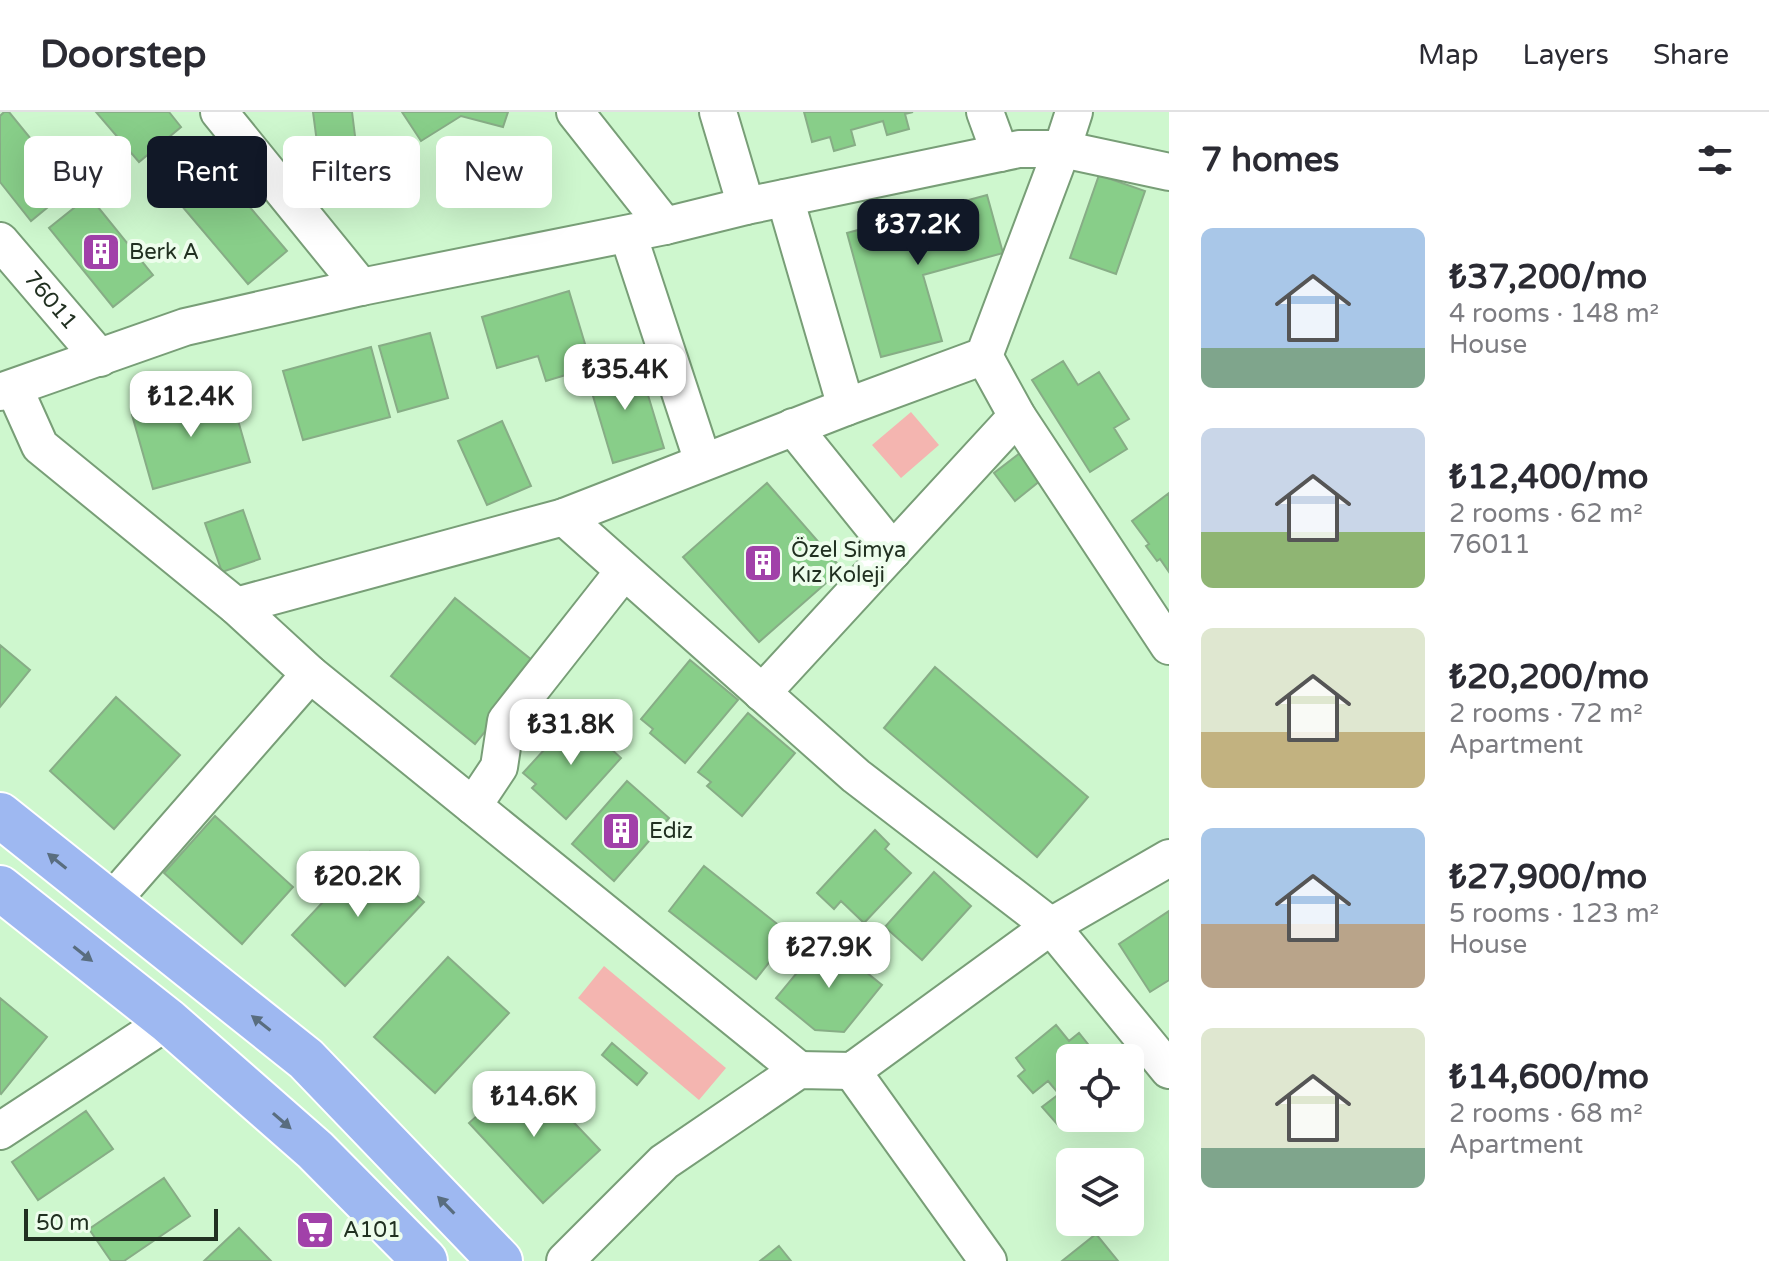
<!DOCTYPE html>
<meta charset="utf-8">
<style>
:root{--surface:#fff;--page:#f2f2f3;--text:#2b2b33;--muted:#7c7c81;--line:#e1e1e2;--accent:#111827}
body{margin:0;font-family:"Varela Round",sans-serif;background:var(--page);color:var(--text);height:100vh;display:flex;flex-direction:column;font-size:30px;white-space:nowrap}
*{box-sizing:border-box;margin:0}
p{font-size:26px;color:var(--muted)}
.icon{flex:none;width:44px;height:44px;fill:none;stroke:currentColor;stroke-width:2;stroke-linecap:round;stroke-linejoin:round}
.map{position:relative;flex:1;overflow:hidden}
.drawer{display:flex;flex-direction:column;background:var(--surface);width:600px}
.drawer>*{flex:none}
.hud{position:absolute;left:24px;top:24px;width:760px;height:72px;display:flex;gap:16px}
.buttons{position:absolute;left:1056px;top:932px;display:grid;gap:16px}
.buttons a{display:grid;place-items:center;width:88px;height:88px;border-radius:12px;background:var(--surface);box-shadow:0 8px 32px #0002;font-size:40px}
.scale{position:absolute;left:24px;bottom:20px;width:194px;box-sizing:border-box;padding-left:8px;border:4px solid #213021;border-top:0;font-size:22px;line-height:28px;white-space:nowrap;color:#213021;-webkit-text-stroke:6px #edfdec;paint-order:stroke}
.price{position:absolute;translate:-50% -68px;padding:0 18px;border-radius:16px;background:#fff;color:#222;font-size:26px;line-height:52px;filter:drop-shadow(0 2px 4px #0008)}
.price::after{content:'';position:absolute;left:50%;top:48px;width:24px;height:18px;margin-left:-12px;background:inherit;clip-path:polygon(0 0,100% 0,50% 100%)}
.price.current{background:var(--accent);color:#fff}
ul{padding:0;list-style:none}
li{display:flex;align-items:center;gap:24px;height:200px;padding:0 32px}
li span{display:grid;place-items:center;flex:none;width:224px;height:160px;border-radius:12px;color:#555}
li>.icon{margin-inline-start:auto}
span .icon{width:96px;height:96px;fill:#fffc;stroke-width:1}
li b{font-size:34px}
h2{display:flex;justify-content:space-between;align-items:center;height:96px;padding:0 32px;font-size:34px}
.tag{padding:0 28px;border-radius:12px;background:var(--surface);box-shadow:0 8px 32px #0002;font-size:28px;line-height:72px}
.tag.current{background:var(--accent);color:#fff}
header{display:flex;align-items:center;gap:48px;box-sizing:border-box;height:112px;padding:0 40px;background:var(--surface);border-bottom:2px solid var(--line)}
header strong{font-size:38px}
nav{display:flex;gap:44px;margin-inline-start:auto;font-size:28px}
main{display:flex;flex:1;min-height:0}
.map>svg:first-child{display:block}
.green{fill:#f4b5b0}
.building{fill:#88ce89;stroke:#87ad86;stroke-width:2}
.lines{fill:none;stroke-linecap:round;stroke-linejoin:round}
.minor-casing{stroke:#789e77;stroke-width:40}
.major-casing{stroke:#fff;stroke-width:48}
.minor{stroke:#fff;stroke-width:36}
.major{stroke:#9eb8f1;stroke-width:44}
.oneway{fill:#596d7f}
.labels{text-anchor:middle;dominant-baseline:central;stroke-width:8;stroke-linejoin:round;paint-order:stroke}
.poi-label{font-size:22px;fill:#213021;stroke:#edfdec;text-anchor:start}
.street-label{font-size:22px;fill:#213021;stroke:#edfdec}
</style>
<header>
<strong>Doorstep</strong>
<nav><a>Map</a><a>Layers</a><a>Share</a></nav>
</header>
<main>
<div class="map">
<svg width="1169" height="1149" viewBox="0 0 1169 1149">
<rect width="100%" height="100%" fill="#cef7ce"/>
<path class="green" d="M911 300 939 333 901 366 872 333Z
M604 854 726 956 699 988 578 886Z"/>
<path class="building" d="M4 0H9L71 76 31 109 0 70V4Z
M96 0H169L181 15 139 50Z
M313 0H352L356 32 318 38Z
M402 0H508L503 15 461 4 421 29Z
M804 0H913L905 2 909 17 887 23 883 9 851 18 855 33 834 39 830 25 812 30Z
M215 54 287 139 248 172 176 87Z
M1099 63 1145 79 1116 162 1070 146Z
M987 83 1003 141 923 163 942 229 881 245 847 121Z
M89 84 153 163 113 195 49 116Z
M569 179 592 255 546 269 538 244 497 256 482 205Z
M430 221 448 286 398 300 379 234Z
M371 235 390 305 303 328 283 259Z
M1063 249 1078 273 1099 260 1129 307 1114 316 1127 337 1090 360 1032 268Z
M638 250 664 336 613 351 587 264Z
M229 277 250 350 153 377 132 303Z
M502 309 531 374 487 393 458 329Z
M1020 341 1041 368 1015 389 994 361Z
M767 371 842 457 759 530 683 445Z
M1169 381V460L1160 447 1157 449 1146 434 1149 432 1132 409Z
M243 398 260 447 222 460 205 411Z
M455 486 538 553 475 632 391 564Z
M0 533 30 558 0 595Z
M690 548 738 588 685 651 650 621 653 617 641 607Z
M935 555 1088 685 1037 745 884 616Z
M116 585 180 643 114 717 50 659Z
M748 601 795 641 742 704 707 674 711 670 698 660Z
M575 604 621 646 566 707 532 676 536 672 523 661Z
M627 669 669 706 614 769 572 732Z
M215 704 293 775 242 832 164 761Z
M875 718 889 732 885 737 911 761 864 811 841 789 834 797 817 781Z
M370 740 424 790 345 874 292 823Z
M704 754 791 823 756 867 669 799Z
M934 760 971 794 922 848 885 815Z
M1169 799V868L1150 880 1119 832Z
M825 827 882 873 844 920 815 918 776 886Z
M448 845 509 901 435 981 374 925Z
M0 886 47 925 1 982 0 981Z
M1056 913 1069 929 1079 921 1099 946H1070V1006H1087L1074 1017 1065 1007 1058 1013 1042 995 1059 982 1048 969 1033 981 1018 964 1025 958 1016 946Z
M612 931 647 961 637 973 602 943Z
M520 965 555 1003 561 997 600 1038 543 1091 469 1011Z
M86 999 113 1037 38 1088 12 1050Z
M164 1066 190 1104 124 1149H111L89 1117Z
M239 1116 271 1149H204Z
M1096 1122 1118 1149H1062Z
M779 1134 791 1149H760Z"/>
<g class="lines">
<g class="minor-casing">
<g id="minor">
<path d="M219 0 361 175"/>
<path d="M718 0 746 94"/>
<path d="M985 0 1000 41"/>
<path d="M785 86 846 295"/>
<path d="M665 114 746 94 1019 37H1062L1169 60"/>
<path d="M628 122 703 350"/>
<path id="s1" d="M0 129 100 246"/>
<path d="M984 244 1017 304 1169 534"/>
<path d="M14 276 40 334 236 494 310 562 799 958"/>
<path d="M0 280 185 215 361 175 665 114 575 0"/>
<path d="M793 315 893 439"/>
<path d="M564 405 856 664 1051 814 1169 958"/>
<path d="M236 494 564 405 846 295 984 244 1062 37 1074 0"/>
<path d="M762 581 1017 304"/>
<path d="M473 694 499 655 506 609 624 459"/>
<path d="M110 791 310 562"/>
<path d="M852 959 988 1149"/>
<path d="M0 1019 168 909"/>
<path d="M565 1149 664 1050 799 958 852 959 1051 814 1169 746"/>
</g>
</g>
<g class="major-casing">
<path id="major" d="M0 703 306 947 500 1149
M0 776 168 909 315 1038 425 1149"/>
</g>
<use href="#minor" class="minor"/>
<use href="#major" class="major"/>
</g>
<defs><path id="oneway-solid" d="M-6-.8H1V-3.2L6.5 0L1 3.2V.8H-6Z" transform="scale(2)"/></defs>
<g class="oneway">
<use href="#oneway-solid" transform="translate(57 749) rotate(-141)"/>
<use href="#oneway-solid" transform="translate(83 842) rotate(38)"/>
<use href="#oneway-solid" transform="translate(261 911) rotate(-142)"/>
<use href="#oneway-solid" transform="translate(282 1009) rotate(41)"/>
<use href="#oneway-solid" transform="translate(446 1093) rotate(-134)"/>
</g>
<defs>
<g id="building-square" transform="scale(2)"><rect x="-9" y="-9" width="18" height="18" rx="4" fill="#a141a9" stroke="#edfdec"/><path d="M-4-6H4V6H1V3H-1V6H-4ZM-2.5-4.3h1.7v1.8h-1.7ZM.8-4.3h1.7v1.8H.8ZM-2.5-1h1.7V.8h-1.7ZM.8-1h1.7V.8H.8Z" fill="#fff"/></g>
<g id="supermarket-square" transform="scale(2)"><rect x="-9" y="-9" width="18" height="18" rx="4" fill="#a141a9" stroke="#edfdec"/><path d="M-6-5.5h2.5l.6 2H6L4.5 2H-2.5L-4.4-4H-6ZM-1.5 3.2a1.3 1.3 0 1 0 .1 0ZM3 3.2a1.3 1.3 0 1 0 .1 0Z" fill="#fff"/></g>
</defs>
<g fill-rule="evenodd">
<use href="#building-square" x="101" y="140"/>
<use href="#building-square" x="763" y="451"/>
<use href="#building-square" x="621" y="719"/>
<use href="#supermarket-square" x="315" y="1118"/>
</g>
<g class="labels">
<g class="poi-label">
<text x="129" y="140">Berk A</text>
<text x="791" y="438">Özel Simya<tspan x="791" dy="25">Kız Koleji</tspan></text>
<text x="649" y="719">Ediz</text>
<text x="343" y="1118">A101</text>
</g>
<g class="street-label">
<text stroke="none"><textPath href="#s1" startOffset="78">76011</textPath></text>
</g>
</g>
</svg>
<div class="buttons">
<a><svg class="icon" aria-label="locate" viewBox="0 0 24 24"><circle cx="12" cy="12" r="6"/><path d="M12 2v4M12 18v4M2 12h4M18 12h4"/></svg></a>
<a><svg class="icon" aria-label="layers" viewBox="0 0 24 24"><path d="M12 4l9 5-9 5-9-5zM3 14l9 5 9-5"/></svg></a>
</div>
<div class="scale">50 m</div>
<b class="price current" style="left:918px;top:155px">₺37.2K</b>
<b class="price" style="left:625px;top:300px">₺35.4K</b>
<b class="price" style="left:191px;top:327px">₺12.4K</b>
<b class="price" style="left:571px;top:655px">₺31.8K</b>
<b class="price" style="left:358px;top:807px">₺20.2K</b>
<b class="price" style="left:829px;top:878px">₺27.9K</b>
<b class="price" style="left:534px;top:1027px">₺14.6K</b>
<div class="hud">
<a class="tag">Buy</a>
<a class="tag current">Rent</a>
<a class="tag">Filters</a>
<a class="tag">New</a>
</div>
</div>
<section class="drawer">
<h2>7 homes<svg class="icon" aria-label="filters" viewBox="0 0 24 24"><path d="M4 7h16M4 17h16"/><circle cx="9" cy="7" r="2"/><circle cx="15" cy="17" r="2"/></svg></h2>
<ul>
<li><span style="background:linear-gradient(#a9c7e8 75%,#7fa58c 0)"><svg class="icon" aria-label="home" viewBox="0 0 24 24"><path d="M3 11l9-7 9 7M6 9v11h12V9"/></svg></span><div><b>₺37,200/mo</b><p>4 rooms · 148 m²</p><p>House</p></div></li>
<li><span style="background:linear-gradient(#c9d6e8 65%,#8fb573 0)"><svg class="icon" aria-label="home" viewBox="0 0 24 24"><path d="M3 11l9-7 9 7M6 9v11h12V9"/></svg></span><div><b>₺12,400/mo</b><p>2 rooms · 62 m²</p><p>76011</p></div></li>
<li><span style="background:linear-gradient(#dfe7d0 65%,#c2b280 0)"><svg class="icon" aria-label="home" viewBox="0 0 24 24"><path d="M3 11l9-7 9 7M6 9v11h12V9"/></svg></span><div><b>₺20,200/mo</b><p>2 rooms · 72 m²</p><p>Apartment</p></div></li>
<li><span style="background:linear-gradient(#a9c7e8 60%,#b9a48a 0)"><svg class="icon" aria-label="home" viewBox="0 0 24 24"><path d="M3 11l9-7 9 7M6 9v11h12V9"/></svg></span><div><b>₺27,900/mo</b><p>5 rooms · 123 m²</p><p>House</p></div></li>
<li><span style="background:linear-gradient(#dfe7d0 75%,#7fa58c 0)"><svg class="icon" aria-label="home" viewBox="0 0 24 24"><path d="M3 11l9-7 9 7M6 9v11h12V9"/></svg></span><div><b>₺14,600/mo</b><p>2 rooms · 68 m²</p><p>Apartment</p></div></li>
</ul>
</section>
</main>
